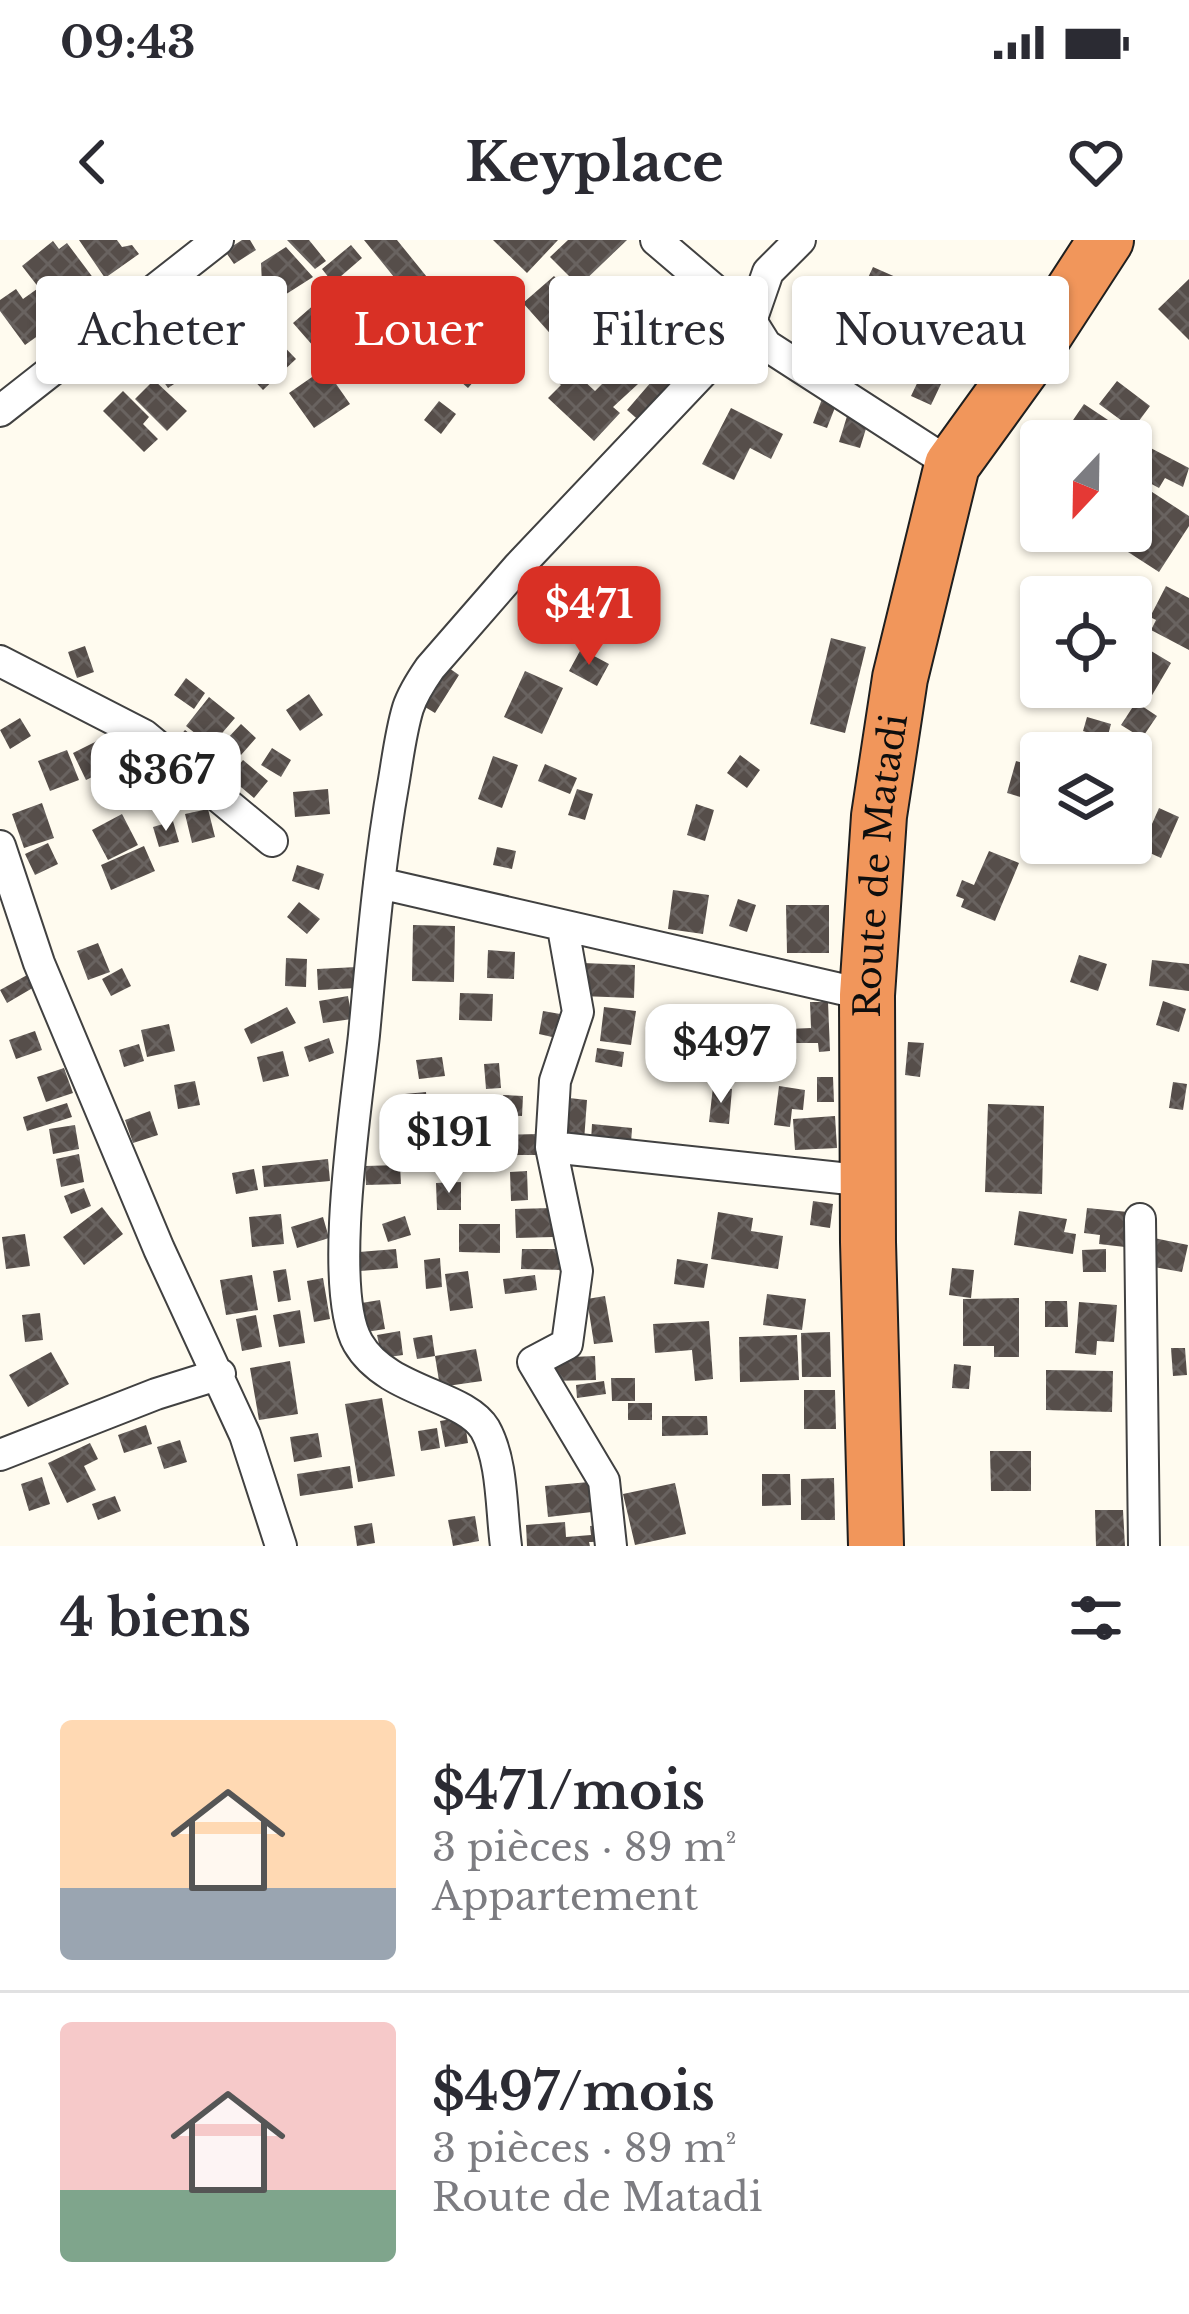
<!DOCTYPE html>
<html lang="fr">
<meta charset="utf-8">
<style>
:root{--surface:#fff;--page:#f7f7f7;--text:#2b2b33;--muted:#7c7c81;--line:#e1e1e2;--accent:#d93025}
body{margin:0;font-family:"Libre Baskerville",serif;background:var(--page);color:var(--text);height:100vh;display:flex;flex-direction:column;font-size:45px;white-space:nowrap}
*{box-sizing:border-box;margin:0}
p{font-size:39px;color:var(--muted)}
.icon{flex:none;width:66px;height:66px;fill:none;stroke:currentColor;stroke-width:2;stroke-linecap:round;stroke-linejoin:round}
.map{position:relative;height:1306px;overflow:hidden}
.side{display:flex;flex-direction:column;background:var(--surface);flex:1}
.side>*{flex:none}
.hud{position:absolute;left:36px;top:36px;width:1119px;height:108px;display:flex;gap:24px}
.needle{width:78px;rotate:202deg}
.controls{position:absolute;left:1020px;top:180px;display:grid;gap:24px}
.controls a{display:grid;place-items:center;width:132px;height:132px;border-radius:12px;background:var(--surface);box-shadow:0 3px 9px #0004;font-size:60px}
.price{position:absolute;translate:-50% -102px;padding:0 27px;border-radius:24px;background:#fff;color:#222;font-size:39px;line-height:78px;filter:drop-shadow(0 3px 6px #0008)}
.price::after{content:'';position:absolute;left:50%;top:72px;width:36px;height:27px;margin-left:-18px;background:inherit;clip-path:polygon(0 0,100% 0,50% 100%)}
.price.current{background:var(--accent);color:#fff}
ul{padding:0;list-style:none}
li{display:flex;align-items:center;gap:36px;height:300px;padding:0 60px}
li+li{border-top:3px solid var(--line)}
li span{display:grid;place-items:center;flex:none;width:336px;height:240px;border-radius:12px;color:#555}
li>.icon{margin-inline-start:auto}
span .icon{width:144px;height:144px;fill:#fffc;stroke-width:1}
li b{font-size:51px}
h2{display:flex;justify-content:space-between;align-items:center;height:144px;padding:0 60px;font-size:51px}
.chip{padding:0 42px;border-radius:12px;background:var(--surface);box-shadow:0 3px 9px #0004;font-size:42px;line-height:108px}
.chip.current{background:var(--accent);color:#fff}
.status{display:flex;justify-content:space-between;align-items:center;height:84px;padding:0 60px;background:var(--surface);direction:ltr}
.status svg{height:33px;fill:currentColor}
header{display:flex;justify-content:space-between;align-items:center;height:156px;padding:0 60px;background:var(--surface);font-size:54px;font-weight:800}
.map>svg:first-child{display:block}
.building{fill:url(#building-cross-hatch)}
.lines{fill:none;stroke-linecap:round;stroke-linejoin:round}
.street-casing{stroke:#414141;stroke-width:34}
.highway-casing{stroke:#1f1f1f;stroke-width:58}
.street{stroke:#fff;stroke-width:30}
.highway{stroke:#f1965b;stroke-width:54}
.labels{text-anchor:middle;dominant-baseline:central;stroke-width:12;stroke-linejoin:round;paint-order:stroke}
.street-label{font-size:36px;fill:#0e0e0e;stroke:#fff}
</style>
<div class="status"><b>09:43</b><svg viewBox="0 0 49 12"><path d="M0 12V9h3v3zM5 12V6h3v6zM10 12V3h3v9zM15 12V0h3v12zM26 1h20v11H26zM47 4h2v5h-2z"/></svg></div>
<header><svg class="icon" aria-label="back" viewBox="0 0 24 24"><path d="M15 5l-7 7 7 7"/></svg>Keyplace<svg class="icon" aria-label="heart" viewBox="0 0 24 24"><path d="M12 20l-8-8c-3-5 5-10 8-4 3-6 11-1 8 4z"/></svg></header>
<div class="map">
<svg width="1189" height="1306" viewBox="0 0 1189 1306">
<defs>
<pattern id="building-cross-hatch" width="8" height="8" patternUnits="userSpaceOnUse" patternTransform="scale(3)"><rect width="8" height="8" fill="#564e4a"/><path d="M0 0l8 8M0 8l8-8" fill="none" stroke="#696360"/></pattern>
</defs>
<rect width="100%" height="100%" fill="#fffbef"/>
<path class="building" d="M79 0H117L122 7 132 5 139 14 105 38Z
M242 0H250L256 10 234 24 225 11Z
M287 0H309L326 21 315 29Z
M364 0H397L448 63 428 79Z
M493 0H558L527 33Z
M568 0H627L579 46 550 17Z
M53 1 59 9 67 3 112 63 70 88 22 26Z
M351 5 362 18 333 43 322 29Z
M286 7 313 37 280 58 262 44 261 23Z
M873 27 907 42 892 76 864 64 866 59 859 57Z
M554 36 567 50 559 58 578 79 555 99 523 63Z
M659 36 665 42 659 48 669 59 650 77 642 94 621 71Z
M1189 39V100L1158 69Z
M609 47 624 65 600 87 584 70Z
M16 49 23 59 37 49 60 80 25 105 0 71V60Z
M805 51 840 65 828 96 792 82Z
M686 54 718 85 710 93 716 99 711 104 698 91 691 98 697 104 678 124 647 93 654 81 657 83Z
M390 62 404 81 390 91 376 72Z
M316 63 338 88 314 107 293 83Z
M858 70 892 82 889 89 900 93 896 104 877 97 871 113 846 104Z
M264 71 278 85 270 92 296 119 263 150 223 108 200 125 179 96 196 83 199 87 209 80 228 105Z
M168 78 174 90 152 112 135 96Z
M975 94 992 103 980 125 963 116Z
M461 98 490 123 468 148 439 123Z
M177 99 197 129 168 148 156 131 166 124 158 112Z
M604 109 638 144 613 167 620 173 594 201 548 158 561 145 556 141 569 127 595 151 602 144 585 126Z
M931 114 951 123 931 165 911 156Z
M664 127 681 141 643 184 627 170Z
M325 128 350 164 314 188 289 153Z
M154 140 187 171 167 191 135 159Z
M1117 141 1150 166 1133 189 1099 164Z
M123 151 149 177 143 184 158 199 144 212 103 171Z
M822 159 836 165 827 188 813 183Z
M439 161 456 174 441 194 424 180Z
M1084 164 1114 184 1103 201H1092L1069 186Z
M731 168 783 194 771 219 750 208 734 240 702 224Z
M848 173 869 179 860 208 839 202Z
M1118 191 1189 228 1183 247 1165 238 1159 248 1131 233V201H1113Z
M1149 250 1189 276V286L1159 332 1114 303 1122 291H1131V277Z
M1166 346 1189 358V410L1151 390 1156 380 1150 377Z
M831 398 866 407 845 493 810 484Z
M1133 400 1171 423 1151 457 1131 445Z
M85 406 94 432 77 438 68 412Z
M581 409 609 424 597 446 569 431Z
M449 428 459 435 435 473 425 467Z
M525 431 563 448 542 494 504 477Z
M186 438 205 453 194 469 174 455Z
M309 454 323 475 300 491 286 470Z
M209 457 235 478 211 506 186 486Z
M1136 462 1157 476 1142 498 1121 485Z
M1087 477 1111 484 1107 499 1083 491Z
M20 478 31 496 10 509 0 490Z
M241 484 256 498 241 515 226 500Z
M185 490 213 512 201 527 173 504Z
M97 501 111 528 86 540 73 513Z
M1027 501 1048 508 1047 513H1041V525L1022 519Z
M272 508 291 520 281 537 261 525Z
M67 510 79 540 50 551 38 521Z
M740 515 760 530 747 548 727 533Z
M493 516 518 525 502 568 478 559Z
M243 520 268 541 254 558 229 537Z
M1016 521 1041 528V563L1007 553Z
M545 524 577 538 570 554 538 541Z
M127 525 138 541 116 557 104 540Z
M328 549 330 574 295 577 293 552Z
M577 549 593 554 585 580 568 575Z
M42 563 54 598 24 608 12 574Z
M696 564 714 570 705 601 687 595Z
M1159 568 1179 577 1161 618 1141 609Z
M208 569 215 597 192 603 185 574Z
M122 574 138 605 108 620 92 590Z
M173 581 179 602 159 607 153 587Z
M48 603 58 624 35 635 25 614Z
M144 606 155 631 111 650 101 625Z
M497 607 516 611 512 629 493 625Z
M989 611 1019 623 995 681 961 667 964 659 956 656 962 640 974 645Z
M297 625 324 634 319 650 292 641Z
M673 650 709 655 703 694 668 689Z
M738 659 756 665 747 692 729 686Z
M299 662 320 679 307 694 287 677Z
M786 665H829V713H787Z
M413 685 455 686 454 742 412 741Z
M98 703 110 732 88 740 77 711Z
M488 710 515 712 514 739 487 738Z
M1079 715 1107 724 1098 751 1070 742Z
M286 718 307 719 306 747 285 746Z
M1152 720 1189 724V751L1149 746Z
M582 723 635 725 634 758 581 756Z
M357 727V748L318 750 317 729Z
M122 728 131 746 111 756 102 739Z
M29 734 36 746 7 763 0 750Z
M460 753 493 754 492 781 459 780Z
M348 756 352 779 323 783 319 761Z
M1163 761 1186 769 1179 792 1156 785Z
M810 762H828L830 811 819 812 818 803H788V789L811 788Z
M287 767 296 783 251 804 244 789Z
M604 767 636 771 631 805 600 801Z
M669 769 707 777 695 827 658 818Z
M543 771 566 775 561 799 539 794Z
M728 783 760 788 755 822 723 817Z
M169 784 175 811 147 817 141 790Z
M35 791 42 810 16 819 9 800Z
M329 798 334 813 309 822 304 807Z
M908 802 924 803 920 837 905 835Z
M139 804 144 821 124 827 119 810Z
M597 808 624 812 622 827 595 822Z
M283 811 289 836 263 842 257 817Z
M442 817 445 836 419 839 416 820Z
M499 823 501 848 486 849 484 824Z
M64 828 73 853 46 862 37 837Z
M817 837H833L834 862H817Z
M195 841 200 865 178 869 174 845Z
M1173 842 1187 844 1183 870 1169 868Z
M779 846 805 850 803 870 792 869 790 887 774 885Z
M713 847 732 849 729 884 709 882Z
M426 852 429 886 408 888 405 854Z
M503 855 523 856 522 876 502 875Z
M569 858 587 860 584 901 566 900Z
M67 863 72 877 27 891 23 877Z
M988 864 1044 866 1042 954 985 952Z
M150 871 158 895 133 903 125 880Z
M466 876V892H436L435 877Z
M835 876 837 908 795 910 793 879Z
M592 884 632 888 631 904 591 901Z
M75 885 79 909 53 914 49 889Z
M539 894V915H493V895Z
M455 896 456 914 426 915V897Z
M79 914 84 942 61 947 56 919Z
M328 919 330 941 264 947 262 926Z
M400 925 401 944 366 945 365 926Z
M254 929 258 950 236 954 232 933Z
M527 931 528 960 511 961 510 932Z
M461 942V970H437L436 943Z
M84 948 91 966 71 974 64 956Z
M813 961 833 964 830 988 810 985Z
M102 967 123 994 84 1025 63 997Z
M552 968 553 997 516 998 515 969Z
M1087 968 1128 972 1125 1007 1099 1004 1100 995 1084 993Z
M1019 971 1067 979 1064 992 1076 994 1073 1014 1014 1005Z
M718 972 753 978 751 991 783 996 778 1029 711 1019Z
M281 974 284 1004 252 1007 249 977Z
M405 976 411 995 388 1002 382 984Z
M323 977 329 998 297 1008 291 987Z
M459 984H500V1013L459 1012Z
M25 994 30 1026 6 1029 2 997Z
M1154 998 1188 1005 1182 1032 1148 1026Z
M396 1009 398 1028 360 1031 359 1012Z
M522 1009H563V1030L521 1029Z
M1106 1009V1032H1083L1082 1010Z
M440 1018 442 1047 426 1049 424 1020Z
M677 1019 708 1024 704 1048 674 1044Z
M952 1028 974 1030 971 1058 949 1055Z
M286 1029 291 1060 278 1062 273 1031Z
M468 1031 473 1068 450 1071 445 1034Z
M252 1035 258 1070 226 1075 220 1040Z
M535 1035 537 1050 505 1054 503 1039Z
M323 1038 330 1079 314 1082 307 1041Z
M767 1054 806 1059 802 1090 763 1085Z
M605 1056 613 1102 594 1104 587 1059Z
M1019 1058V1117H994V1106H963V1059Z
M380 1060 385 1089 360 1093 355 1064Z
M1045 1061H1067L1068 1087H1045Z
M1079 1062 1117 1065 1114 1102 1097 1101 1096 1115 1075 1113Z
M300 1070 305 1103 279 1107 273 1075Z
M40 1073 43 1100 25 1102 22 1075Z
M256 1075 262 1107 242 1111 236 1079Z
M709 1081 713 1139 695 1141 692 1110 655 1113 653 1084Z
M400 1091 403 1115 382 1118 377 1095Z
M830 1092 831 1137H802L801 1093Z
M432 1095 435 1116 417 1119 413 1098Z
M797 1095 799 1140 740 1142 739 1097Z
M1171 1108H1185L1187 1135 1173 1136Z
M476 1109 482 1141 440 1147 435 1116Z
M51 1112 69 1144 28 1167 9 1135Z
M595 1116 596 1140 548 1141V1118Z
M290 1121 298 1174 259 1180 250 1128Z
M954 1124 971 1126 969 1149 952 1148Z
M1046 1130 1113 1131 1112 1172 1046 1170Z
M611 1138H635V1161H612Z
M604 1141 606 1154 577 1158 576 1145Z
M804 1150H835L836 1189H804Z
M382 1158 395 1236 358 1242 345 1164Z
M628 1163H652V1180H628Z
M662 1176H707L708 1195 662 1196Z
M464 1177 468 1203 445 1207 440 1181Z
M146 1185 152 1204 124 1213 118 1195Z
M437 1188 440 1208 421 1211 418 1191Z
M318 1193 322 1217 294 1222 290 1197Z
M180 1200 187 1222 164 1229 157 1207Z
M90 1203 98 1219 84 1226 96 1250 67 1263 48 1223Z
M990 1211H1031V1251H991Z
M350 1226 353 1248 300 1256 297 1234Z
M762 1234H790L791 1265 762 1266Z
M42 1237 50 1264 29 1271 21 1244Z
M834 1238 835 1280H801V1239Z
M589 1242 592 1272 548 1277 545 1246Z
M675 1243 686 1294 635 1305 623 1254Z
M115 1256 121 1271 98 1280 92 1264Z
M1095 1270H1123L1125 1306H1096Z
M475 1276 479 1301 453 1306 448 1280Z
M565 1282 566 1297 591 1295 590 1286 602 1285 603 1302H589L590 1306H527L526 1285Z
M372 1283 375 1303 357 1306 354 1286Z"/>
<g class="lines">
<g class="street-casing">
<path id="street" d="M656 0 751 81 766 105 952 225
M0 171 218 0
M0 421 144 495 272 601
M0 606 39 723 159 1009 245 1195 281 1306
M379 643 867 755
M563 688 578 772 555 841 551 907 577 1031 567 1104 533 1122 604 1241 611 1306
M551 907 868 941
M1140 979 1144 1306
M0 1215 156 1154 220 1134
M506 1306C501 1270 503 1221 485 1189 464 1154 387 1153 358 1103 327 1049 357 862 364 795 372 709 379 624 394 540 398 516 401 491 408 468 413 453 421 441 430 428L518 327 751 81 768 32 800 0"/>
</g>
<g class="highway-casing">
<g id="highway">
<path id="s1" d="M876 1306 868 1002 867 755 879 576 900 438 952 225 1030 117 1106 0"/>
</g>
</g>
<use href="#street" class="street"/>
<use href="#highway" class="highway"/>
</g>
<g class="labels">
<g class="street-label">
<text stroke="none"><textPath href="#s1" startOffset="681">Route de Matadi</textPath></text>
</g>
</g>
</svg>
<div class="controls">
<a><svg class="needle" viewBox="-14 -14 28 28"><path d="M0-13l5 13h-10z" fill="#e53935"/><path d="M0 13l5-13h-10z" fill="#7c7c81"/></svg></a>
<a><svg class="icon" aria-label="locate" viewBox="0 0 24 24"><circle cx="12" cy="12" r="6"/><path d="M12 2v4M12 18v4M2 12h4M18 12h4"/></svg></a>
<a><svg class="icon" aria-label="layers" viewBox="0 0 24 24"><path d="M12 4l9 5-9 5-9-5zM3 14l9 5 9-5"/></svg></a>
</div>
<b class="price current" style="left:589px;top:428px">$471</b>
<b class="price" style="left:166px;top:594px">$367</b>
<b class="price" style="left:721px;top:866px">$497</b>
<b class="price" style="left:449px;top:956px">$191</b>
<div class="hud">
<a class="chip">Acheter</a>
<a class="chip current">Louer</a>
<a class="chip">Filtres</a>
<a class="chip">Nouveau</a>
</div>
</div>
<section class="side">
<h2>4 biens<svg class="icon" aria-label="filters" viewBox="0 0 24 24"><path d="M4 7h16M4 17h16"/><circle cx="9" cy="7" r="2"/><circle cx="15" cy="17" r="2"/></svg></h2>
<ul>
<li><span style="background:linear-gradient(#ffd9b3 70%,#9aa5b1 0)"><svg class="icon" aria-label="home" viewBox="0 0 24 24"><path d="M3 11l9-7 9 7M6 9v11h12V9"/></svg></span><div><b>$471/mois</b><p>3 pièces · 89 m²</p><p>Appartement</p></div></li>
<li><span style="background:linear-gradient(#f6c9c9 70%,#7fa58c 0)"><svg class="icon" aria-label="home" viewBox="0 0 24 24"><path d="M3 11l9-7 9 7M6 9v11h12V9"/></svg></span><div><b>$497/mois</b><p>3 pièces · 89 m²</p><p>Route de Matadi</p></div></li>
</ul>
</section>
